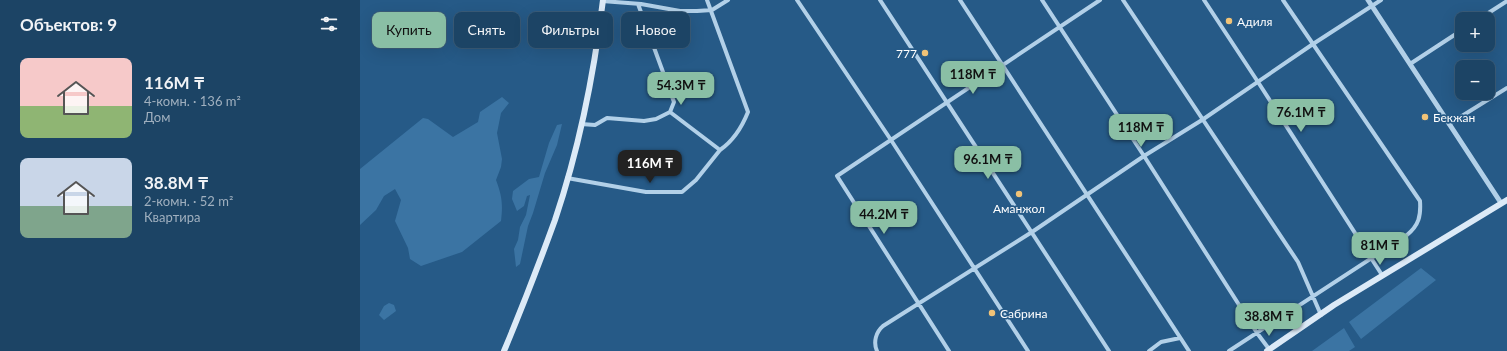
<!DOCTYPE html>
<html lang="ru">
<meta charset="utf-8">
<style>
:root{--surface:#1c4465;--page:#254b6b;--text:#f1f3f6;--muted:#a0b0bf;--line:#3a5c79;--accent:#8abfa5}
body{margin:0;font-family:Lato,sans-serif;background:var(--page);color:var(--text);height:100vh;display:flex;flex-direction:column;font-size:15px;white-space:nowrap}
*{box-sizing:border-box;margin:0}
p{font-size:13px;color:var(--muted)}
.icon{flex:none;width:22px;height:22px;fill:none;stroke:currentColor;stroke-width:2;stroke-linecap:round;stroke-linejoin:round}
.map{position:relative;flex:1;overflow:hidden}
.side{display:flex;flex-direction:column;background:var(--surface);width:360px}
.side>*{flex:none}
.banner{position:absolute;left:12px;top:12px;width:380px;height:36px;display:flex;gap:8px}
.buttons{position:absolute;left:1095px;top:12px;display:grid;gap:8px}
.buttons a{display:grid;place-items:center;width:40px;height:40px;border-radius:8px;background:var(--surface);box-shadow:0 4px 16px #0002,0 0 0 1px var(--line);font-size:20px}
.price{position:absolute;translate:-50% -34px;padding:0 9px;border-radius:8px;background:var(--accent);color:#111;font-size:13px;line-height:26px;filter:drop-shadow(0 1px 2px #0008)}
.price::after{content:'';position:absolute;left:50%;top:24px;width:12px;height:9px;margin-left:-6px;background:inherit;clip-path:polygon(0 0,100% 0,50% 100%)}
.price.current{background:#222;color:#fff}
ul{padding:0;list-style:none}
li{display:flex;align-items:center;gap:12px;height:100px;padding:0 20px}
li span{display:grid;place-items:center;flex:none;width:112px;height:80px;border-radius:8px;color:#555}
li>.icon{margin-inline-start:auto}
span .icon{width:48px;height:48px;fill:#fffc;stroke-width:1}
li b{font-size:17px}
h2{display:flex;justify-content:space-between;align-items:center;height:48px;padding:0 20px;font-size:17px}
.tag{padding:0 14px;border-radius:8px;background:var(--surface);box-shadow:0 4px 16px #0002,0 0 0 1px var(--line);font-size:14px;line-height:36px}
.tag.current{background:var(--accent);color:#111}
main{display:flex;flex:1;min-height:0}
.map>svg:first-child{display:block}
.green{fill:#3b74a3}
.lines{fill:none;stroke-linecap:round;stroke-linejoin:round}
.minor{stroke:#b2d0e8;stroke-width:4}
.tertiary{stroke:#b2d0e8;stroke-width:5}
.secondary{stroke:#dceaf7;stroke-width:6}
.poi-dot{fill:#f1c377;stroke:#265a87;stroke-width:1.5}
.labels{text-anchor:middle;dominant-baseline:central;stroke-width:3.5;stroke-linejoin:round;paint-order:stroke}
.poi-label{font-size:12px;fill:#fff;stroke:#265a87;text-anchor:start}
</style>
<main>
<section class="side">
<h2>Объектов: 9<svg class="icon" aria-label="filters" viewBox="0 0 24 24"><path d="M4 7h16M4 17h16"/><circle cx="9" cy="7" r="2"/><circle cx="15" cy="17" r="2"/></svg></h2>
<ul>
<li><span style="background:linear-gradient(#f6c9c9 60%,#8fb573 0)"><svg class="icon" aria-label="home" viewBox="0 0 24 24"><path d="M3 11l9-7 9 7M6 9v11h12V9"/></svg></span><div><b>116M ₸</b><p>4-комн. · 136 m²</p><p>Дом</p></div></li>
<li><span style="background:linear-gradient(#c9d6e8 60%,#7fa58c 0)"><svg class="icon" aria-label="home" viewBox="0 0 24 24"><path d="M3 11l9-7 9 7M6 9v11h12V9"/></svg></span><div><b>38.8M ₸</b><p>2-комн. · 52 m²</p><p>Квартира</p></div></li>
</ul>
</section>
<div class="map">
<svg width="1147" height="351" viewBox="0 0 1147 351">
<rect width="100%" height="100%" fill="#265a87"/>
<path class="green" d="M142 97 149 103 141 113 137 133 142 159 141 167 136 180C142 196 143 204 141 221L102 252 61 266 50 259 48 248 35 221 41 200 35 189 24 196 16 210 0 225V169L63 118 68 119 93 137 118 122 120 112Z
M202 124 197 145 185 173 173 213 168 226 160 264 156 267 154 249 158 240 160 227 166 215 170 195 167 196 164 206 157 211 152 199 153 191 169 179 179 177 189 143 197 125Z
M1061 268 1076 280 1001 339 989 322Z
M29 303 34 305 36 311 24 320 19 315 24 306Z
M984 328 995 347 989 351H952Z"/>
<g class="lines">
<path class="minor" d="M437 0 531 140 668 351
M520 0 749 351
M600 0 829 351
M682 0 784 156 897 333 909 349
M763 0 938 262 961 315
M844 0 898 82 1022 275
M242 1 281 4 320 11H337L352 10 368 0
M1119 19 1147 1
M1050 64 1102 30
M310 112 360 150C373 141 382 127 388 112L347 0
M221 124 235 125 247 118 284 121 296 119 310 112 314 102 278 4
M1089 124 1147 88
M207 178 286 192H322L336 180 360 150
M517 351C513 342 516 332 523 326L672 232 784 156 842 120 953 44 1021 0
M589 351 477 176 740 0
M789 351 801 342 820 338
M869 351 1047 235C1059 225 1061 216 1060 201L923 0"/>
<path class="tertiary" d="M1008 0 1141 203"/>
<path class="secondary" d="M144 351C162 308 179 264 195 220 219 149 234 74 243 0
M907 351 974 305 1147 200"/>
</g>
<g class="poi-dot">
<circle cx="869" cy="21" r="4"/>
<circle cx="565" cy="53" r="4"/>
<circle cx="1065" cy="117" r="4"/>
<circle cx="659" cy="194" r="4"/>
<circle cx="632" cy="313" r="4"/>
</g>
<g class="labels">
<g class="poi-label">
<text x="877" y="21">Адиля</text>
<text x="557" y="53" text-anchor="end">777</text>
<text x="1073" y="117">Бекжан</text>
<text x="659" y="208" text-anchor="middle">Аманжол</text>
<text x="640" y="313">Сабрина</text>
</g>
</g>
</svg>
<div class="buttons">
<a>+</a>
<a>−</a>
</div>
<b class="price" style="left:613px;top:95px">118M ₸</b>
<b class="price" style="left:321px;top:106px">54.3M ₸</b>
<b class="price" style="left:941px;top:133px">76.1M ₸</b>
<b class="price" style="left:781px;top:148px">118M ₸</b>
<b class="price" style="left:628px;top:180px">96.1M ₸</b>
<b class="price current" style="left:290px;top:184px">116M ₸</b>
<b class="price" style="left:524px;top:235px">44.2M ₸</b>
<b class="price" style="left:1020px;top:266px">81M ₸</b>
<b class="price" style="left:909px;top:337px">38.8M ₸</b>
<div class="banner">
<a class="tag current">Купить</a>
<a class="tag">Снять</a>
<a class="tag">Фильтры</a>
<a class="tag">Новое</a>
</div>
</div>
</main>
